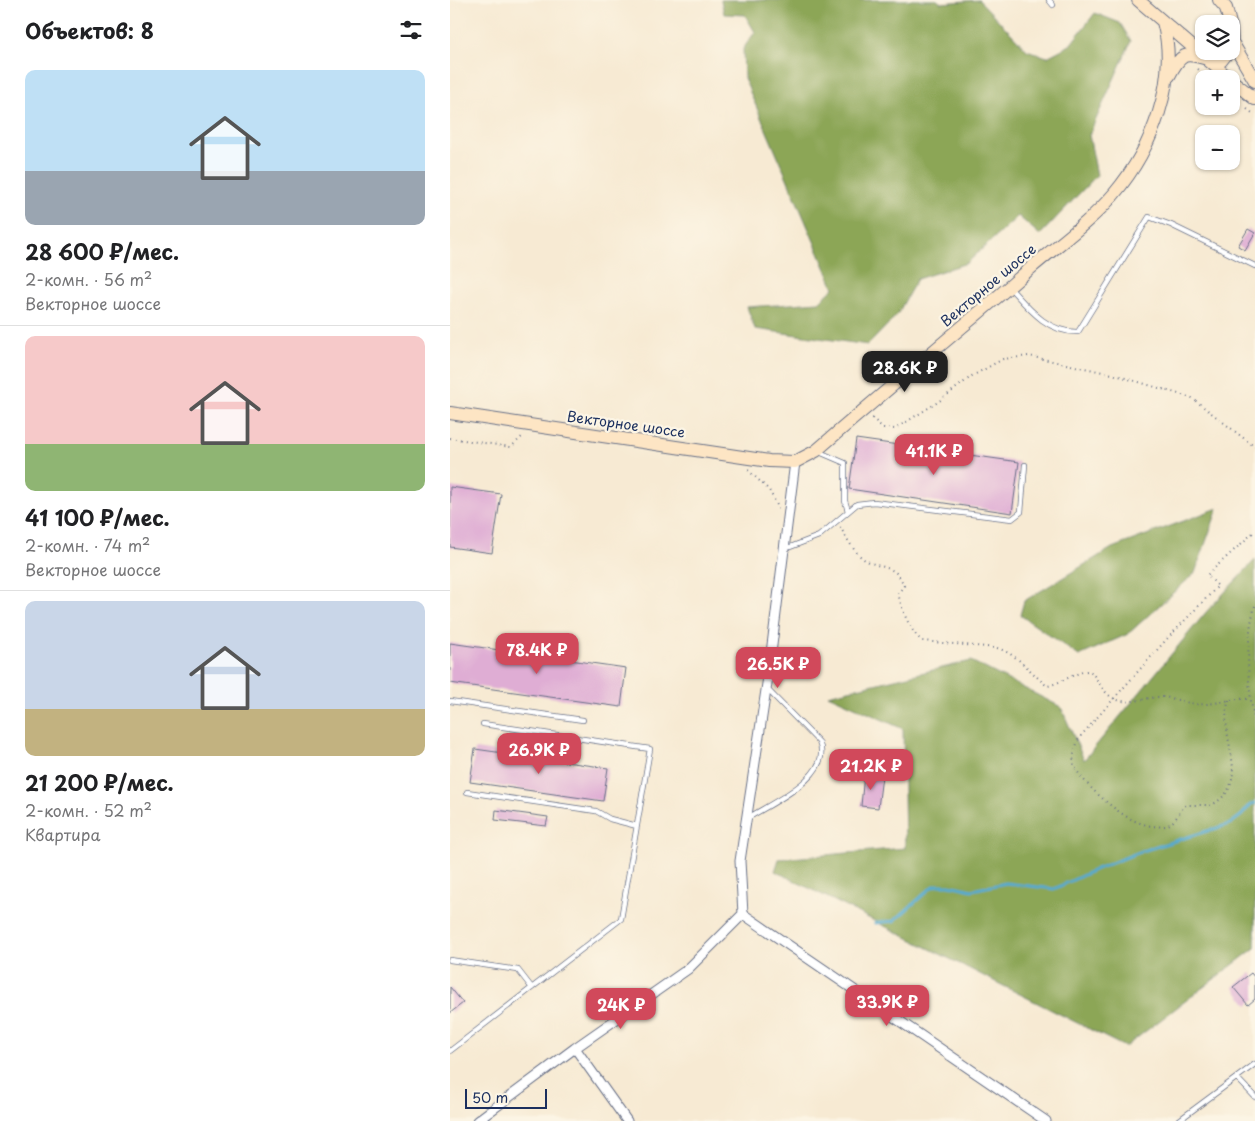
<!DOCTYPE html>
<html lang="ru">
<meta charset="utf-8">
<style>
:root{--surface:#fff;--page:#f2f2f2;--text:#202124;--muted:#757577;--line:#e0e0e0;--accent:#d1495b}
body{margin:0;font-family:"Playpen Sans",sans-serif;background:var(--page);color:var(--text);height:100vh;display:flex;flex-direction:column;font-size:19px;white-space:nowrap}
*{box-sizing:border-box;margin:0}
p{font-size:16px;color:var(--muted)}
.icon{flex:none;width:28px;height:28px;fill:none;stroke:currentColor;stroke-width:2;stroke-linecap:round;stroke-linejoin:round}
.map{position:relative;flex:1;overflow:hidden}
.panel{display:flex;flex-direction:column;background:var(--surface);width:450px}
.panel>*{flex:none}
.buttons{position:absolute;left:745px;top:15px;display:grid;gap:10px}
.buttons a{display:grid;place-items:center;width:45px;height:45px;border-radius:10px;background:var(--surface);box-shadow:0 1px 4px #0004;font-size:25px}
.scale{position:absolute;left:15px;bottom:12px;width:82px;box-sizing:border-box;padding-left:5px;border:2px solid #1b2f5e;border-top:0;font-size:14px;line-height:18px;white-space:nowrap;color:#1b2f5e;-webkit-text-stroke:4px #fcf5e5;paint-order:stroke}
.price{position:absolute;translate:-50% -42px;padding:0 11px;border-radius:10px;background:var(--accent);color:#fff;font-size:16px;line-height:32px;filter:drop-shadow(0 1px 2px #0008)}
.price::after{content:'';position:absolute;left:50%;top:30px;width:15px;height:11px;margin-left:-8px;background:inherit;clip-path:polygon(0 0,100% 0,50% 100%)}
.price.current{background:#222;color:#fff}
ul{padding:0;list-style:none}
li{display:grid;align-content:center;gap:10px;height:265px;padding:0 25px}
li+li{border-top:1px solid var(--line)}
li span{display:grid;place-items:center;height:155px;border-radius:10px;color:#555}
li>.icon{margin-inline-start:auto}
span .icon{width:90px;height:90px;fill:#fffc;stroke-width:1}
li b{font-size:21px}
h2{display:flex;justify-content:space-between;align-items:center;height:60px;padding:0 25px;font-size:21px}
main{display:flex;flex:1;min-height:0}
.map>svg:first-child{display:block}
.forest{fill:#8ca657;stroke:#546a5a}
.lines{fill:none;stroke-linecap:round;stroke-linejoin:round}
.stream{stroke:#55aad1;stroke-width:3}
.building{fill:#dfadd4}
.service-casing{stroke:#687087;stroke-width:6}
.minor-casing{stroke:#687087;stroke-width:11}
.secondary-casing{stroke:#687087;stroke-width:14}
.path{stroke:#687087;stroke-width:2;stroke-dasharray:1 4;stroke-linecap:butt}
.service{stroke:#fff;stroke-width:4.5}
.minor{stroke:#fff;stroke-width:9}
.secondary{stroke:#fde5c4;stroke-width:12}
.labels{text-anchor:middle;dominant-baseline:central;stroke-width:4.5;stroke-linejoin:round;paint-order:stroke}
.street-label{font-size:14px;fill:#1b2f5e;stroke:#fcf5e5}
</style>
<main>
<section class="panel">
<h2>Объектов: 8<svg class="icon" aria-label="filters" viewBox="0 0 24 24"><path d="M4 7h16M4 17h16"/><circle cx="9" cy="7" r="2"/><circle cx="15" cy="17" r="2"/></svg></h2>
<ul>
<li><span style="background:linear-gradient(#bfe0f5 65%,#9aa5b1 0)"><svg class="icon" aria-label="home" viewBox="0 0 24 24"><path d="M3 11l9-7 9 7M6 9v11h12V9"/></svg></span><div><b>28 600 ₽/мес.</b><p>2-комн. · 56 m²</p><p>Векторное шоссе</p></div></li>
<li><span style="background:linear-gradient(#f6c9c9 70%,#8fb573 0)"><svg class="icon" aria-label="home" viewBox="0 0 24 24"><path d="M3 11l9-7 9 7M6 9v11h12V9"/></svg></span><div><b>41 100 ₽/мес.</b><p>2-комн. · 74 m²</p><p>Векторное шоссе</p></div></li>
<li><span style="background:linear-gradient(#c9d6e8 70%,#c2b280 0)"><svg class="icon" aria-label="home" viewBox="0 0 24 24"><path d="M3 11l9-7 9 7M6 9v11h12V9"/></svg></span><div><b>21 200 ₽/мес.</b><p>2-комн. · 52 m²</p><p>Квартира</p></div></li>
</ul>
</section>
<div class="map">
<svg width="805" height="1121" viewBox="0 0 805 1121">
<rect width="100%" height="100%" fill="#fcf5e5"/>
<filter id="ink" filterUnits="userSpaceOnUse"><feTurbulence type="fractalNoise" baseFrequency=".02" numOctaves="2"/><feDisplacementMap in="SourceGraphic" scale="10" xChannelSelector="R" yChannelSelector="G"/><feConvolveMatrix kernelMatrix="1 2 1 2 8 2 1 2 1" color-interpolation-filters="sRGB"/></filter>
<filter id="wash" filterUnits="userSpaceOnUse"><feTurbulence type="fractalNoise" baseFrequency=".0096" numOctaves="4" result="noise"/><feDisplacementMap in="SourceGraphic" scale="20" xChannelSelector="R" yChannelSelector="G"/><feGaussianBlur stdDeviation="1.12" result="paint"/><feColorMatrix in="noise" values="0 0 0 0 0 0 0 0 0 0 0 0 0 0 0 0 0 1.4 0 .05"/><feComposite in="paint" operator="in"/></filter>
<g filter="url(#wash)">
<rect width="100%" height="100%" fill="#f7ead3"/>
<path class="forest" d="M271 0H487L491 3 529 0 577 50 597 57 620 45 645 13 670 23 681 41 639 135 647 175 590 235 568 216 517 263 467 279 447 315 418 345 305 329 297 307 369 302 384 288 294 78 293 49 305 32 295 15 274 14Z
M768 508 745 573 678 634 629 656 570 615 574 601 662 548Z
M805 560V948L675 1047 325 871 329 859 455 848 453 729 378 695 521 661 611 707 634 760 757 611Z"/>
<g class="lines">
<path class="stream" d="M425 923 444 921 482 887 488 885H499L522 890 556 883 604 889 644 870 692 851 780 824 792 815 801 804 805 803"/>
</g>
<g id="blocks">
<path class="building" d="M798 229 805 233 795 250 788 246Z
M406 439 569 462 562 513 399 489Z
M0 487 51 494 42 553 0 547Z
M0 643 176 668 171 707 0 683Z
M25 749 158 768 153 801 20 782Z
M414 774 432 776 428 808 411 806Z
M46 810 98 817 96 826 45 820Z
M801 973 805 978V999L798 1005 783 987Z
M0 987 13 1003 0 1013Z"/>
</g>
</g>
<g filter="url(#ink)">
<use href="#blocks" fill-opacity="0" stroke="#687087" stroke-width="1"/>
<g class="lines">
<g class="service-casing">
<path id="service" d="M599 0 603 5
M561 289C579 309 598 333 628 332L699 217 721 225 805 266
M367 451 395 463V501L398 511
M335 549 369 536 407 504 424 502 562 519 571 512 575 465
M0 701 133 720
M17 792 146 811 160 819 187 826
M298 818C321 803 384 776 369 742L316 688
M0 960 68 970 82 988
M0 1051 171 919 200 749 33 724
M787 1078 805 1097
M728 1121 805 1064"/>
</g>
<g class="minor-casing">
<path id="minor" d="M293 914 290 861 318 677 345 462
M293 914 596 1121
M125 1048 177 1121
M27 1121 125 1048 238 969 293 914"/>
</g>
<g class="secondary-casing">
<path id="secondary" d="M688 0 780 79
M769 0 776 8 780 24
M781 26 782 42 805 81
M719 76C736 43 740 58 771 61L779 51
M781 80 805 99
M0 413 319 461 345 462 366 451C437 389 511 329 582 267 609 244 641 221 664 194 702 149 729 80 713 22"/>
</g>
<path class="path" d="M748 69 760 79
M797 109 805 115
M422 418 433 428 445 429 488 402 522 376 553 359 579 356 662 374 742 398 805 447
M0 438 61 447 73 436
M298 470 319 490 329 509
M390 527C397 538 405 555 417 561 434 570 446 564 454 586L448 593C452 610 459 630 472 641L547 648C569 655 580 672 597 686 612 683 629 670 640 671 649 680 652 693 665 699 679 705 693 698 708 697 721 696 733 703 746 704 764 706 781 697 800 699
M805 606C795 639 797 689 805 722
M779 700C766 738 805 780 762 805H736C729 811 725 824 715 826 704 828 690 824 681 819 666 812 628 780 624 764 622 755 626 747 629 738L715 641 768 586 757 575 805 531"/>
<use href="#service" class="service"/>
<use href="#minor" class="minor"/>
<use href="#secondary" class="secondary"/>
</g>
</g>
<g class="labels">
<g class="street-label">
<text transform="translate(538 285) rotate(-40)">Векторное шоссе</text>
<text transform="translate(176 424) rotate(8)">Векторное шоссе</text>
</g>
</g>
</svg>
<div class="buttons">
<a><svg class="icon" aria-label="layers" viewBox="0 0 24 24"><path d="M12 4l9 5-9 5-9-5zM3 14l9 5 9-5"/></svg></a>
<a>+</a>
<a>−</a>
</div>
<div class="scale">50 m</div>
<b class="price current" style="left:455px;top:393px">28.6K ₽</b>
<b class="price" style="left:484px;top:476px">41.1K ₽</b>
<b class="price" style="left:87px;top:675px">78.4K ₽</b>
<b class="price" style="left:328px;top:689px">26.5K ₽</b>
<b class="price" style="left:89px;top:775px">26.9K ₽</b>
<b class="price" style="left:421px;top:791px">21.2K ₽</b>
<b class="price" style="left:437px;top:1027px">33.9K ₽</b>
<b class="price" style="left:171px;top:1030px">24K ₽</b>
</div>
</main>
